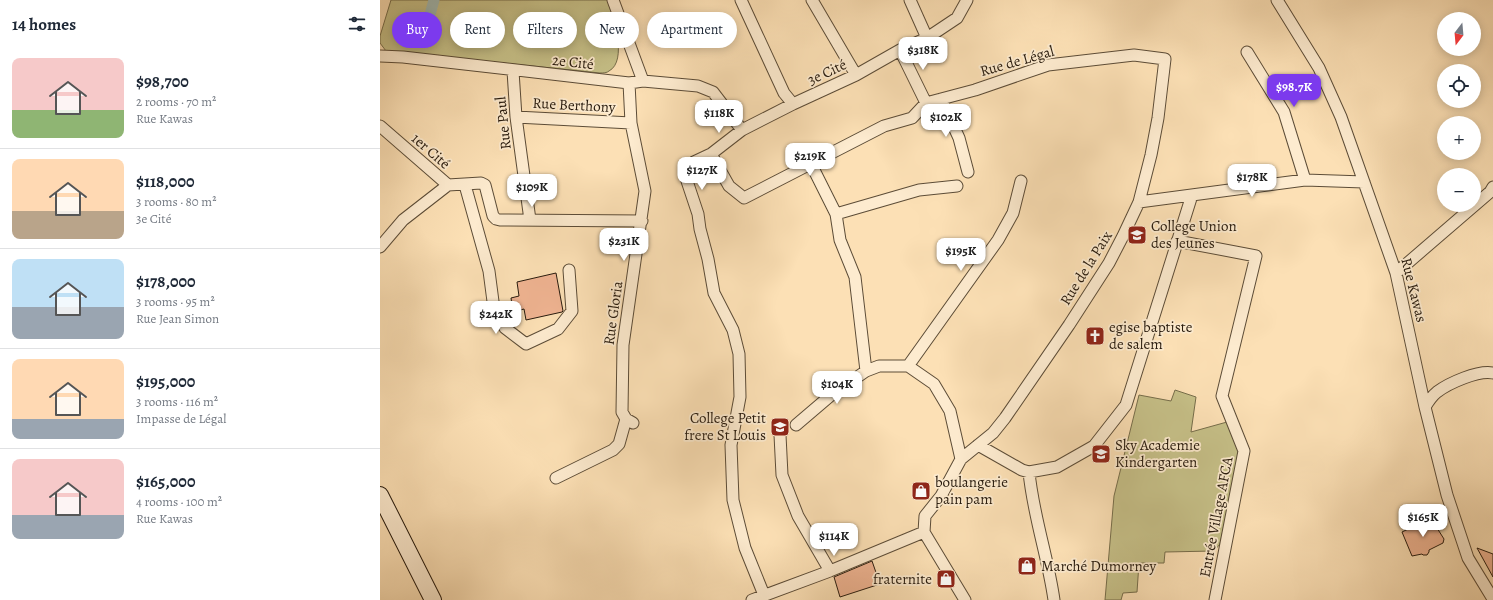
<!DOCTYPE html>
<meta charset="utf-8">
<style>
:root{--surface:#fff;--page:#f2f2f3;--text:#1f2937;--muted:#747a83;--line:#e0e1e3;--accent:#7c3aed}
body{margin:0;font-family:Alegreya,serif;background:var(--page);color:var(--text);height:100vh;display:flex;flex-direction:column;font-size:15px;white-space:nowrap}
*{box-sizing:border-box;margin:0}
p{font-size:13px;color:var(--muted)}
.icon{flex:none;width:22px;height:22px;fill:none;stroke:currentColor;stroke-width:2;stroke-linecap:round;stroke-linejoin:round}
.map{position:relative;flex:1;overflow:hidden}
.drawer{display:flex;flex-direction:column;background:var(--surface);width:380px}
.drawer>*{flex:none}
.hud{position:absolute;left:12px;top:12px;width:380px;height:36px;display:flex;gap:8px}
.needle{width:26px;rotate:196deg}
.controls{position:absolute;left:1057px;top:12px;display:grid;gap:8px}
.controls a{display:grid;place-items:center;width:44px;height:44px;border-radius:50%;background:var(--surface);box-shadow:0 2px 10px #0003;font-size:20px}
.price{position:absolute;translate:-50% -34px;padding:0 9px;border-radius:8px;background:#fff;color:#222;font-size:13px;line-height:26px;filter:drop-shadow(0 1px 2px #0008)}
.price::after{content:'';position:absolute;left:50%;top:24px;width:12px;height:9px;margin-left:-6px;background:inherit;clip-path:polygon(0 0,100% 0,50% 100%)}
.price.active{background:var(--accent);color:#fff}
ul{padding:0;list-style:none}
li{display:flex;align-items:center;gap:12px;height:100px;padding:0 12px}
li+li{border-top:1px solid var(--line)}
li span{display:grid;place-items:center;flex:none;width:112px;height:80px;border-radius:8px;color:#555}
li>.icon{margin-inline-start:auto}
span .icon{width:48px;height:48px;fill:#fffc;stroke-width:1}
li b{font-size:17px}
h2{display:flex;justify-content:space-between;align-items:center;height:48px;padding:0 12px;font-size:17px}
.pill{padding:0 14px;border-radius:18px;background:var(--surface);box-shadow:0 2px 10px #0003;font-size:14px;line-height:36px}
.pill.active{background:var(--accent);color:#fff}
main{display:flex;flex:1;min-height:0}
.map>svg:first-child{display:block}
.green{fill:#c6c088;stroke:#766d4a}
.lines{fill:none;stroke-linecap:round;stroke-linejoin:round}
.canal{stroke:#a1bbb5;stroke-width:11}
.building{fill:#f0b492;stroke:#271a0d}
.street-casing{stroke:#5c4c37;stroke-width:13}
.secondary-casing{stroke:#271a0d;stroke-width:18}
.street{stroke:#fdebcf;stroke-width:11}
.secondary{stroke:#fdebcf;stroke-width:16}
.labels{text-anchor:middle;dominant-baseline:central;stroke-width:3.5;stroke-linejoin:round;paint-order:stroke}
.street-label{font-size:15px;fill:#271a0d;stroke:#fdebcf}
.poi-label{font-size:15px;fill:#271a0d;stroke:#fdebcf;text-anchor:start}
</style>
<main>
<section class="drawer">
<h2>14 homes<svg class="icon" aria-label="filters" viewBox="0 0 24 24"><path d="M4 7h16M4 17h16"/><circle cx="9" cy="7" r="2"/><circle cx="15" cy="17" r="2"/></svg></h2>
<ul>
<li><span style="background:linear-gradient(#f6c9c9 65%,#8fb573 0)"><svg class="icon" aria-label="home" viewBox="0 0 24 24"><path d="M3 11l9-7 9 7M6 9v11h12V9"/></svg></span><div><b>$98,700</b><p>2 rooms · 70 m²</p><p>Rue Kawas</p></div></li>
<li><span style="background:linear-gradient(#ffd9b3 65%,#b9a48a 0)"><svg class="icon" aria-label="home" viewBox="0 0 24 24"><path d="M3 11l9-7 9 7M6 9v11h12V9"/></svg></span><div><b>$118,000</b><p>3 rooms · 80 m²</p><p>3e Cité</p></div></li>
<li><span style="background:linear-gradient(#bfe0f5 60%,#9aa5b1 0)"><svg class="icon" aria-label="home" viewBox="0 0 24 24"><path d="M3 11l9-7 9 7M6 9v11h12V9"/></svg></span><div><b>$178,000</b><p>3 rooms · 95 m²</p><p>Rue Jean Simon</p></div></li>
<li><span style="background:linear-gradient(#ffd9b3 75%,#9aa5b1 0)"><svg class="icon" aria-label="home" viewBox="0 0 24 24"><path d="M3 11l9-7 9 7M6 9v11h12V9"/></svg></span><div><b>$195,000</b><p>3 rooms · 116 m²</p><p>Impasse de Légal</p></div></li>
<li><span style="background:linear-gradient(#f6c9c9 70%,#9aa5b1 0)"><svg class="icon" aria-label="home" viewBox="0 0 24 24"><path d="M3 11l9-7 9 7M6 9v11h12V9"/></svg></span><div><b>$165,000</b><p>4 rooms · 100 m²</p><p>Rue Kawas</p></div></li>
</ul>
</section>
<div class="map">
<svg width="1113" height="600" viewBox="0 0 1113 600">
<rect width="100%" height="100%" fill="#fce0b5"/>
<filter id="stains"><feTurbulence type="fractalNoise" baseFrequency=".005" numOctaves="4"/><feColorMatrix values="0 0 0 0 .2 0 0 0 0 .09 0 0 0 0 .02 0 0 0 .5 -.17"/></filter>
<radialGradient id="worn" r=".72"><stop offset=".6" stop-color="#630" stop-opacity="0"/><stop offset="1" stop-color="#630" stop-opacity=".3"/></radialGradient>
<path class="green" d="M11 0H229C233 16 248 61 229 71 227 73 223 73 220 73L6 51 0 43V36Z
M795 390 816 397 811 432 847 422 860 453 840 544 834 551 785 552 784 563H759L757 592 743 593 741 600H725L734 496 759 395 791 401Z"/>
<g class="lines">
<path class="canal" d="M45 33 54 0"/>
</g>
<path class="building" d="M176 273 183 311 182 312 146 320 144 309 133 312 131 298 139 296 137 282Z
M1049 519 1052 526 1057 528 1064 539 1063 543 1049 550V552L1047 555H1043L1042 554 1032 556 1022 532Z
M1097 548 1113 554V577Z
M492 561 500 584 460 597 454 577Z"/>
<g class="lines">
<g class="street-casing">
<path id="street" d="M233 0 263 81
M361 0 404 93 413 104
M432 0 476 75
M530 0 547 38
M897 0 939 68 961 117 1016 273 1045 407 1067 495 1088 558 1113 599
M520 50 546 103
M867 52 904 112 925 180
M0 56 23 57 249 83 263 81 318 86 333 92 362 130
M133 71 136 117 150 220
M249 83 251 123 265 191 243 345 242 412 246 419 253 423
M561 99 579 138 588 172
M136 117 251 123
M0 126 68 185 23 220 0 247
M331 154 349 186 364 198 504 126 532 118 546 103 595 90 668 65 754 55 785 59 778 118 771 155 759 202 743 236 729 263 689 325 625 418 613 433 581 459
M431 164 456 214 460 240 475 277 486 371 499 366H528L554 384 570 411 581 459 561 496 545 516 544 532
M68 185 101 183 105 185 113 216 116 219 120 220 262 221
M85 185 109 271 114 309 125 328 146 344 178 329 192 311 189 270
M759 202 925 180 984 182
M456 214 539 190 577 186
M797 241 876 256 842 396 864 451 835 600
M1016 273 1110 192 1113 187
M528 366 618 240 633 213 641 181
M1045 407C1048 402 1052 396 1057 392 1069 383 1098 370 1113 373
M416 425 450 396 486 371
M400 435 402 475 418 516 450 571
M598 445 642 470 649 472 677 467 714 446 746 405 812 195
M649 472C653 515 668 557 674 600
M176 478 233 450 239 444 246 419
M544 532 585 600
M384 595 365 548 353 500 351 445 360 397 359 354 353 330 334 293 328 259 320 229 318 214 307 181 306 168 314 162 331 154 362 130 413 104 476 75 520 50 547 38 577 18 587 0
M372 600 450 571 544 532"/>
</g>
<g class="secondary-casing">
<path id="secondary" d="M0 495 53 600"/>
</g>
<use href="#street" class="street"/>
<use href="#secondary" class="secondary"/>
</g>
<defs>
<g id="school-square" transform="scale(1)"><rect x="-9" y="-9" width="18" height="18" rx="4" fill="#8f2418" stroke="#fdebcf"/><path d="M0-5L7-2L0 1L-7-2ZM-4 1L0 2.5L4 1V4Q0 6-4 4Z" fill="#fff"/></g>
<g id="church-square" transform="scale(1)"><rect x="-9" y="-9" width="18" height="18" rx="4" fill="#8f2418" stroke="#fdebcf"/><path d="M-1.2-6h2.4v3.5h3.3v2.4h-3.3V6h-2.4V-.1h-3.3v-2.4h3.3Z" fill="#fff"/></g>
<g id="shop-square" transform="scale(1)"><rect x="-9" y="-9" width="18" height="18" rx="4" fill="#8f2418" stroke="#fdebcf"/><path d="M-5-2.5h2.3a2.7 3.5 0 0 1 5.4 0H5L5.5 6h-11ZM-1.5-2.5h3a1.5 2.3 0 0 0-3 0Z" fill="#fff"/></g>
</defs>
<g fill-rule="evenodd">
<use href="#school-square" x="757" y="235"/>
<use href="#church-square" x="715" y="336"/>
<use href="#school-square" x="400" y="427"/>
<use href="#school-square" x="721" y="454"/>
<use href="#shop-square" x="541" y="491"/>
<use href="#shop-square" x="647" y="566"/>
<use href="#shop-square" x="566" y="579"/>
</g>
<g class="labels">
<g class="street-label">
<text transform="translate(637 61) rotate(-16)">Rue de Légal</text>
<text transform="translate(193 62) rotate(6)">2e Cité</text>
<text transform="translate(447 72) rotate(-25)">3e Cité</text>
<text transform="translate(194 105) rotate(3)">Rue Berthony</text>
<text transform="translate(123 123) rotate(-96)">Rue Paul</text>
<text transform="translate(51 151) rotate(41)">1er Cité</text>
<text transform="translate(706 268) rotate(-58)">Rue de la Paix</text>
<text transform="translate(1034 290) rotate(76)">Rue Kawas</text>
<text transform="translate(233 313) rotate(-82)">Rue Gloria</text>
<text transform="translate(836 517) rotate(-79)">Entrée Village AFCA</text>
</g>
<g class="poi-label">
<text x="771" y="226">College Union<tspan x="771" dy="17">des Jeunes</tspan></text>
<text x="729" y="327">egise baptiste<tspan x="729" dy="17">de salem</tspan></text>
<text x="386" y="418" text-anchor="end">College Petit<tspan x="386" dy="17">frere St Louis</tspan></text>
<text x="735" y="445">Sky Academie<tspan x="735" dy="17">Kindergarten</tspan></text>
<text x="555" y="482">boulangerie<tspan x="555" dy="17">pain pam</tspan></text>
<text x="661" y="566">Marché Dumorney</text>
<text x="552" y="579" text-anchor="end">fraternite</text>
</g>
</g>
<rect width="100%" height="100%" filter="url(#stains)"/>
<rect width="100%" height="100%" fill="url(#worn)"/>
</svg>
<div class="controls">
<a><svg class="needle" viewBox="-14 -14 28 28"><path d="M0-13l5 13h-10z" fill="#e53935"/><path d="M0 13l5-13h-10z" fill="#747a83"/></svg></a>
<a><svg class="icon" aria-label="locate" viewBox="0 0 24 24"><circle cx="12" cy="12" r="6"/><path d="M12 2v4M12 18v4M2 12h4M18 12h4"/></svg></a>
<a>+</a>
<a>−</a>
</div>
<b class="price" style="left:543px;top:71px">$318K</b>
<b class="price active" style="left:914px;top:108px">$98.7K</b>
<b class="price" style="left:339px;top:134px">$118K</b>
<b class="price" style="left:566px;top:138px">$102K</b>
<b class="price" style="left:430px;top:177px">$219K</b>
<b class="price" style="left:322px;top:191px">$127K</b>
<b class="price" style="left:872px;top:198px">$178K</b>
<b class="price" style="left:152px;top:208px">$109K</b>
<b class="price" style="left:244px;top:262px">$231K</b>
<b class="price" style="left:581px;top:272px">$195K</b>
<b class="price" style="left:116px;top:335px">$242K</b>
<b class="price" style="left:457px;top:405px">$104K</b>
<b class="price" style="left:1043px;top:538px">$165K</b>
<b class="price" style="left:454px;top:557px">$114K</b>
<div class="hud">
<a class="pill active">Buy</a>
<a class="pill">Rent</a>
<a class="pill">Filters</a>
<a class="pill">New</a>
<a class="pill">Apartment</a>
</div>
</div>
</main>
